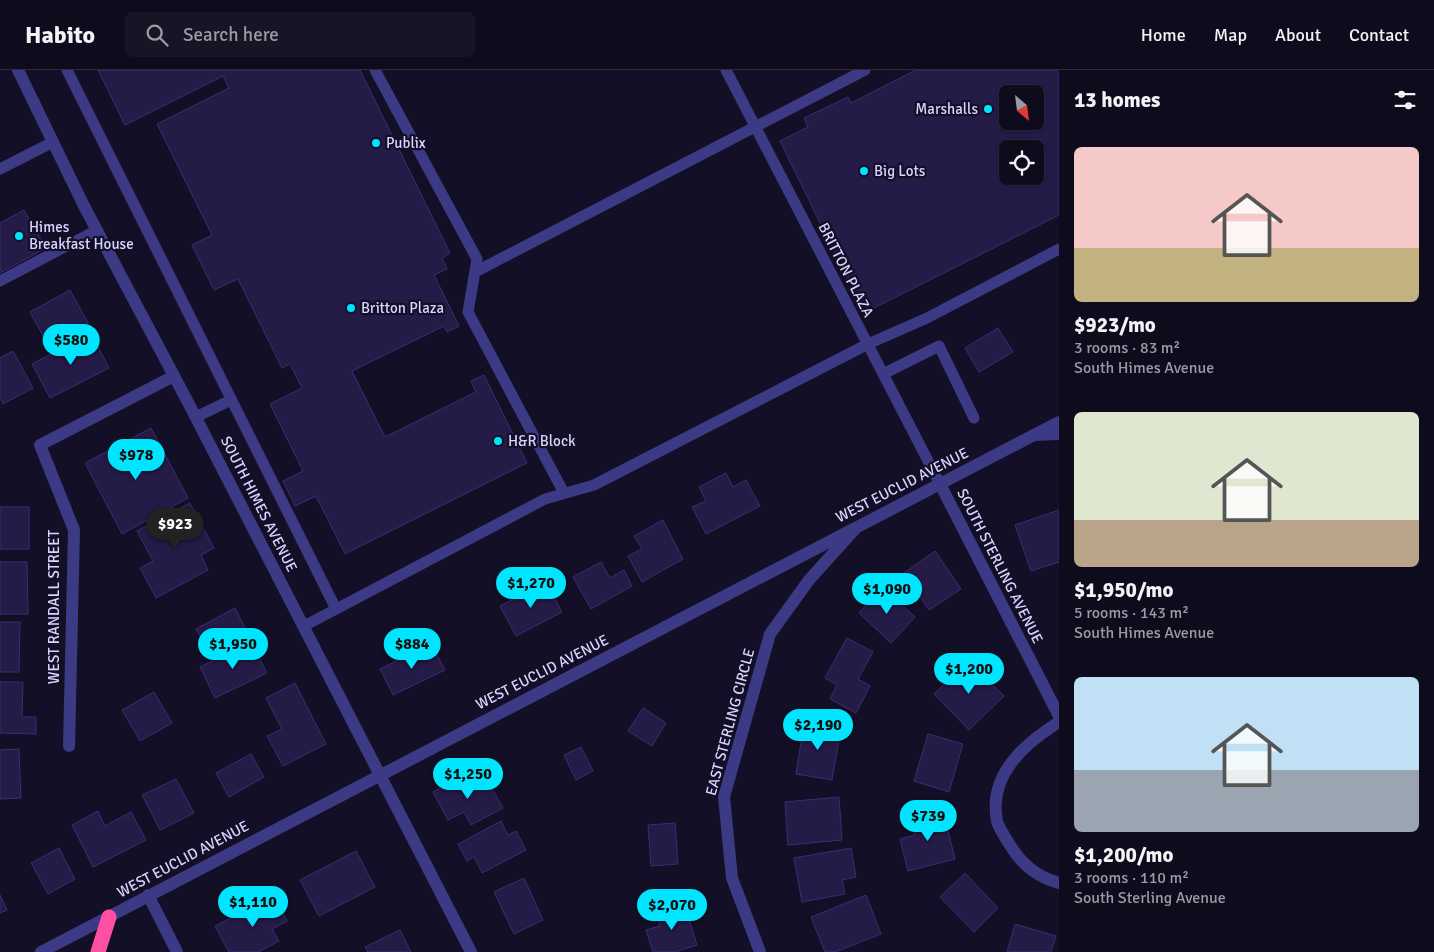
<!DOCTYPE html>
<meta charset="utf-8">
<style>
:root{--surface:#0e0b1c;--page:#171425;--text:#f1f3f6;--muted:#9b9ba3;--line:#2e2b3b;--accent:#00e5ff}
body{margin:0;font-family:Signika,sans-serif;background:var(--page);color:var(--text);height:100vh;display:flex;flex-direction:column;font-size:19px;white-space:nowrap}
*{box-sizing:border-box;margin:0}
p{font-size:16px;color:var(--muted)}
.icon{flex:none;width:28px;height:28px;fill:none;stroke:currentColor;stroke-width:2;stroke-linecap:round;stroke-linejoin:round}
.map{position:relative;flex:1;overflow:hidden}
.details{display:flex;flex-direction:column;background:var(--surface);width:375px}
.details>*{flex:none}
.needle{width:32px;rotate:152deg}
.fabs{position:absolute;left:999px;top:15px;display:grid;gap:10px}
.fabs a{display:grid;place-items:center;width:45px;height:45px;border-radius:8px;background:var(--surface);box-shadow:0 1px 4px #0004,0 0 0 1px var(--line);font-size:25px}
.price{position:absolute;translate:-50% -42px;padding:0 11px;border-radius:18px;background:var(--accent);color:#111;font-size:16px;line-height:32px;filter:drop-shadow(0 1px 2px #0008)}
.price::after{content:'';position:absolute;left:50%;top:30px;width:15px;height:11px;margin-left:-8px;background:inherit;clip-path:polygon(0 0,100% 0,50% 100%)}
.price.on{background:#222;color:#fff}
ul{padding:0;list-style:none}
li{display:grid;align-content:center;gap:10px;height:265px;padding:0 15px}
li span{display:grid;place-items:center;height:155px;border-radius:8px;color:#555}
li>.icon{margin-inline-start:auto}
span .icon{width:90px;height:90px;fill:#fffc;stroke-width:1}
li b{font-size:21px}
h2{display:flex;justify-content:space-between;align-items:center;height:60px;padding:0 15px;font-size:21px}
header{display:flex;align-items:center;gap:30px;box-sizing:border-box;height:70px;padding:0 25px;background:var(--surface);border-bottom:1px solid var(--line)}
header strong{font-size:24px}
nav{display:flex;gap:28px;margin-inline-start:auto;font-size:18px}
.search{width:350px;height:45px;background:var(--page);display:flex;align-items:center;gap:12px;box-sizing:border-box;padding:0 18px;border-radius:8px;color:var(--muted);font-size:19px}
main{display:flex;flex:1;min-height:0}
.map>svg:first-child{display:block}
.building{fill:#241b47;stroke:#3b2d73;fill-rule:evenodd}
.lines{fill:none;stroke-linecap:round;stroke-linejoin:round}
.service{stroke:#3d3a85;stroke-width:11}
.minor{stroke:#3d3a85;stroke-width:12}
.tertiary{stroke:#3d3a85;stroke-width:12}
.motorway{stroke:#ff4fa3;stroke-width:15}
.poi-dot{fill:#00e5ff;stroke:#130f26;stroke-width:2}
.labels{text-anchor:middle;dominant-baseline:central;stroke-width:4.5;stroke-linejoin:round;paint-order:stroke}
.poi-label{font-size:15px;fill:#d9d4ff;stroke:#130f26;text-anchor:start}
.street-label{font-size:15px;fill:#d9d4ff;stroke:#130f26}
</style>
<header>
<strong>Habito</strong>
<div class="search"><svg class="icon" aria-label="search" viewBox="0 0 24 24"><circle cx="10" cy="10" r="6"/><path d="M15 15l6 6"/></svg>Search here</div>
<nav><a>Home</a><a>Map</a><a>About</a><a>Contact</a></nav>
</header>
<main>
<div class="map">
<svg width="1059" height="882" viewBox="0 0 1059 882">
<rect width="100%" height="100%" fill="#130f26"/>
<path class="building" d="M98 0H360L450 183 442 188 447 199 434 205 459 256 447 262 444 256 352 301 385 367 476 322 471 311 484 305 527 393 345 484 316 426 295 436 283 411 303 401 270 334 302 318 290 294 282 298 238 209 214 220 192 175 212 165 157 54 229 18 223 6 125 55Z
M916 0H1059V145L864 243 780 71 808 57 804 48 848 27 851 33ZM1008 24H1035V51H1008ZM1008 79H1035V106H1008Z
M24 140 46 178 0 203V153Z
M70 220 88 253 48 275 30 242Z
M998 258 1013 282 979 302 965 278Z
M91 263 109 298 50 328 32 294Z
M13 281 33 318 3 334 0 328V288Z
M151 358 188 428 122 464 85 393Z
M726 403 733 417 746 410 760 436 706 464 692 437 706 431 699 417Z
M190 433 214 478 201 485 208 500 156 528 140 498 153 491 137 461Z
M0 437H29V479H0Z
M1059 440V492L1031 501 1015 455Z
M663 450 683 489 642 512 628 486 642 479 634 466Z
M935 481 961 519 929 540 904 503Z
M0 492H27L28 544H0Z
M601 492 610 508 624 500 632 516 591 539 573 507Z
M546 512 562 542 516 566 500 536Z
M883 517 915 547 891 573 859 543Z
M235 538 248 564 210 584 196 559Z
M0 552H20L19 602H0Z
M847 568 873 582 858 609 870 616 856 643 830 629 837 615 825 608Z
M251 572 267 603 215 628 200 597Z
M431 574 445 600 393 625 380 599Z
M968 591 1004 626 969 660 934 624Z
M0 612H23L22 647H36V664L0 663Z
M295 613 326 674 283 696 267 666 282 659 266 628Z
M154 622 172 653 140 671 122 640Z
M643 638 666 653 652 676 628 661Z
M804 652 841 658 832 710 796 704Z
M928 664 963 674 949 722 914 711Z
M581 677 593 701 576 710 564 685Z
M19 679 21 728 0 729V680Z
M251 684 264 707 229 727 216 703Z
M464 705 472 719 487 710 503 738 471 755 464 742 448 750 433 722Z
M176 709 194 743 160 760 142 725Z
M839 727 842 770 788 775 785 732Z
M943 740 955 789 908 801 900 769 915 765 911 749Z
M98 741 105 756 131 742 146 770 93 797 72 755Z
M501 751 508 765 516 761 526 780 482 803 474 787 467 791 458 774Z
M675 753 678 794 651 796 648 755Z
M59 778 75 809 48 824 31 793Z
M851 778 856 807 842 810 845 824 802 832 794 788Z
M356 781 375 817 319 846 300 810Z
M965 803 998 838 974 862 940 827Z
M524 808 543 850 514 864 494 822Z
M0 825 7 840 0 843Z
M866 825 881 864 835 882H825L811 847Z
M274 826 287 851 272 859 279 871 258 882H229L215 856Z
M684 833 697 875 675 882H653L646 860 660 856 656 842Z
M1015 854 1056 866 1051 882H1007Z
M400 860 411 882H368L365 877Z"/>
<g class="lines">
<path class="service" d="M67 0 336 539
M375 0 477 189 468 242 564 423
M726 0 940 414
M0 99 53 72
M475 202 865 0
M0 211 97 160
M883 304 939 276 974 348
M196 347 231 330
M304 556 545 429 594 415 868 274 927 248 1059 179"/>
<path class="minor" d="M1034 365 1059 364
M940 414 1059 646
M1059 652C1024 674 988 705 997 751 999 759 1006 768 1010 775 1021 794 1037 807 1059 813
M69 676 74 460 40 375 174 306
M148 825 177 882
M760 882 732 808 724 727 770 564 809 510 855 459"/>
<path class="tertiary" d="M18 0 84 136 191 338 471 882
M41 882 1059 352"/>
<path class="motorway" d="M98 882 109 847"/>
</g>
<g class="poi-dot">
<circle cx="988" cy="39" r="5"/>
<circle cx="376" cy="73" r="5"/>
<circle cx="864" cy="101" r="5"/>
<circle cx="19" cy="166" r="5"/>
<circle cx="351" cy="238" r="5"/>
<circle cx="498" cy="371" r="5"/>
</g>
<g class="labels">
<g class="poi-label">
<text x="978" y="39" text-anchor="end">Marshalls</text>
<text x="386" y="73">Publix</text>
<text x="874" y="101">Big Lots</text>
<text x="29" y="157">Himes<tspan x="29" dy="17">Breakfast House</tspan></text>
<text x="361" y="238">Britton Plaza</text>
<text x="508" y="371">H&amp;R Block</text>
</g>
<g class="street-label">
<text transform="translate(846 200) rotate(63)">BRITTON PLAZA</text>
<text transform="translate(902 415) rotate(-27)">WEST EUCLID AVENUE</text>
<text transform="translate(259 434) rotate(63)">SOUTH HIMES AVENUE</text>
<text transform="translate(1000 496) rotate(63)">SOUTH STERLING AVENUE</text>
<text transform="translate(54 537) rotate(-90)">WEST RANDALL STREET</text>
<text transform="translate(542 602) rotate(-27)">WEST EUCLID AVENUE</text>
<text transform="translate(730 652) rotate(-75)">EAST STERLING CIRCLE</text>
<text transform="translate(183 789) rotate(-28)">WEST EUCLID AVENUE</text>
</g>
</g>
</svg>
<div class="fabs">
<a><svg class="needle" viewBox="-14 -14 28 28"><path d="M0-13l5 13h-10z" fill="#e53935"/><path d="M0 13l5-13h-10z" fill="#9b9ba3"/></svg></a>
<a><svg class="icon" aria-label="locate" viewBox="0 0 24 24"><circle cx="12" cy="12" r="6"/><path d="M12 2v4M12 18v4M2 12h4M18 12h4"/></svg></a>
</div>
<b class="price" style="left:71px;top:296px">$580</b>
<b class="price" style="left:136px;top:411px">$978</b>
<b class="price on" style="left:175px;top:480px">$923</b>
<b class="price" style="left:531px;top:539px">$1,270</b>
<b class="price" style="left:887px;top:545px">$1,090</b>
<b class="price" style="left:233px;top:600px">$1,950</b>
<b class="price" style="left:412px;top:600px">$884</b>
<b class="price" style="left:969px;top:625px">$1,200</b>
<b class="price" style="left:818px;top:681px">$2,190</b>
<b class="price" style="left:468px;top:730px">$1,250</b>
<b class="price" style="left:928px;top:772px">$739</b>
<b class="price" style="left:253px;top:858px">$1,110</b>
<b class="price" style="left:672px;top:861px">$2,070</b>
</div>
<section class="details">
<h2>13 homes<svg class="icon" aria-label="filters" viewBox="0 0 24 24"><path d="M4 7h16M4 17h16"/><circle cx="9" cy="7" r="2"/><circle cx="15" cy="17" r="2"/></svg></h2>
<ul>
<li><span style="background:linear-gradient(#f6c9c9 65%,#c2b280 0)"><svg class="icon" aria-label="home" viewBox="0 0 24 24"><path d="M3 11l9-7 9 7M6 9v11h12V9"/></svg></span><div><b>$923/mo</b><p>3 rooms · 83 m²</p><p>South Himes Avenue</p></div></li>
<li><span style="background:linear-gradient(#dfe7d0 70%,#b9a48a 0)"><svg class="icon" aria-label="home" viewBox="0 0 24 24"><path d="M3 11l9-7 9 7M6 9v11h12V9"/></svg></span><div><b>$1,950/mo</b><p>5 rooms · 143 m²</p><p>South Himes Avenue</p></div></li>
<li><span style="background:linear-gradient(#bfe0f5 60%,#9aa5b1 0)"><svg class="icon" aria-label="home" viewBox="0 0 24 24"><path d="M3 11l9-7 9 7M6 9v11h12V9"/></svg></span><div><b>$1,200/mo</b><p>3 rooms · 110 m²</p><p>South Sterling Avenue</p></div></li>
</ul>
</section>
</main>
